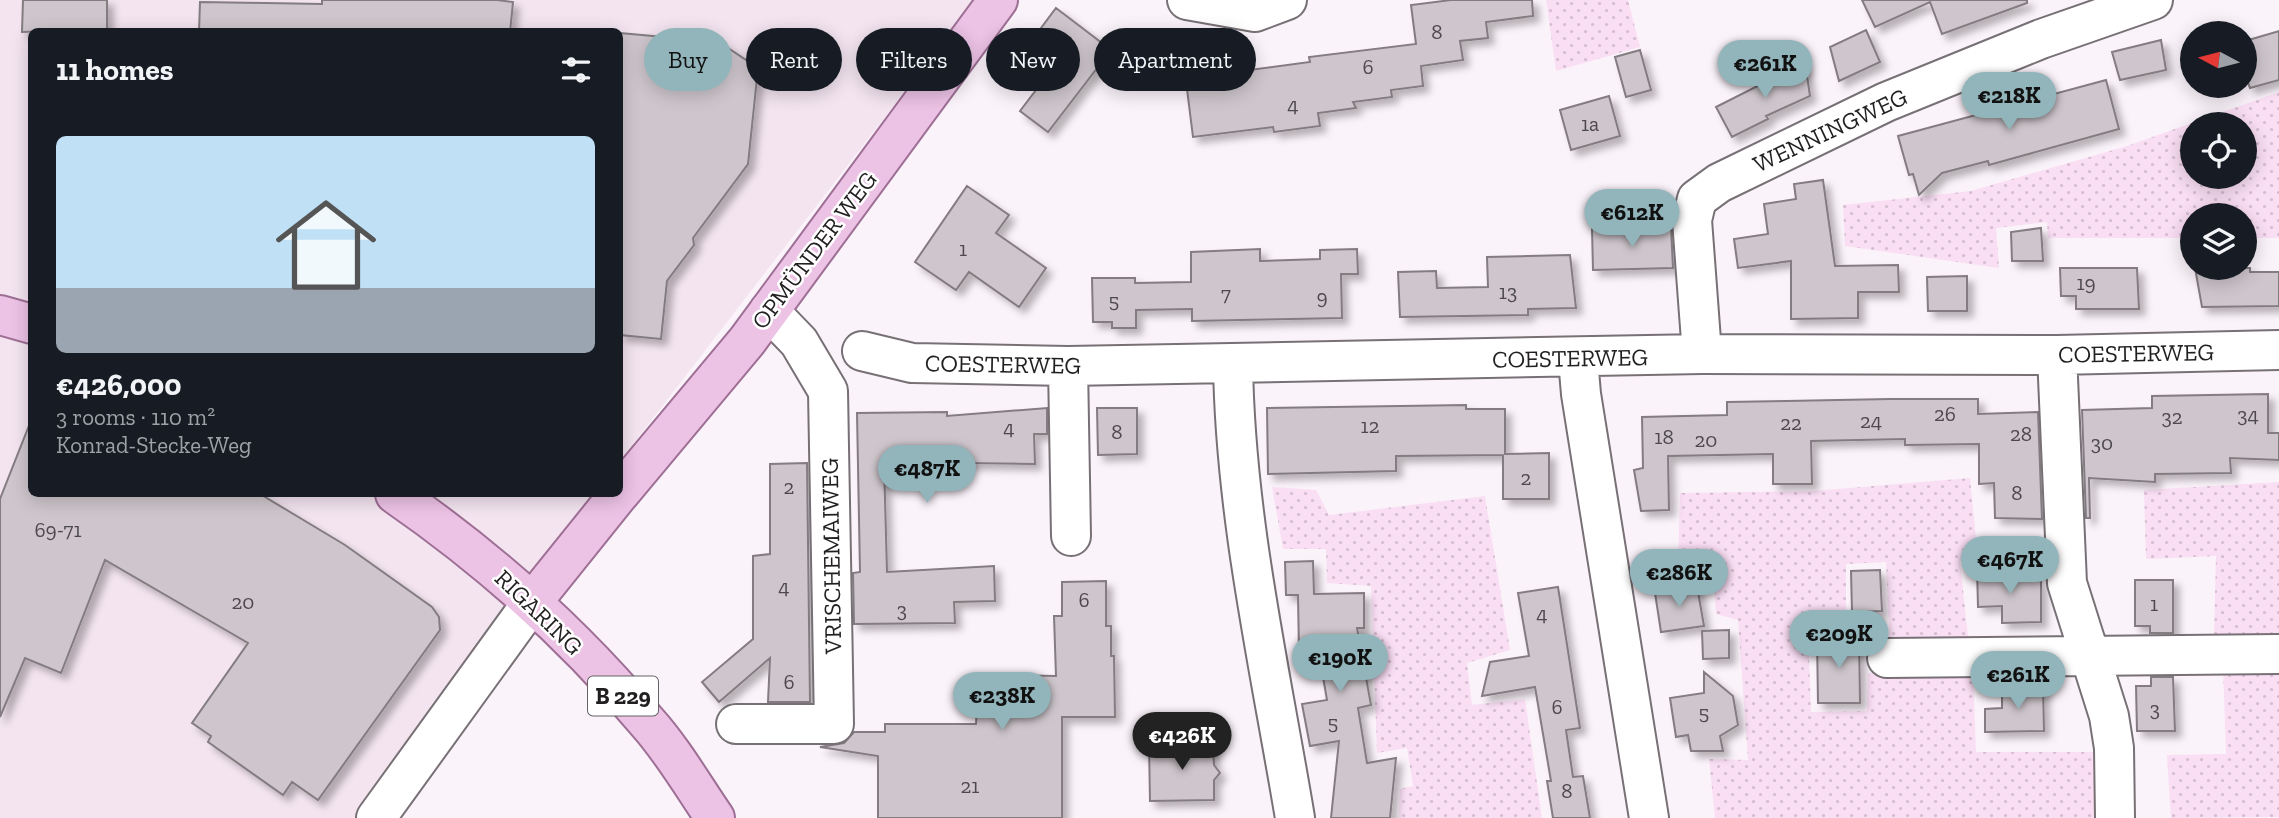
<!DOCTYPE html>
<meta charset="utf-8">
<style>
:root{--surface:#171b24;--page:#242831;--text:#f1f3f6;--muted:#9ea1a6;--line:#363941;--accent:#92b4bb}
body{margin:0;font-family:"Zilla Slab",serif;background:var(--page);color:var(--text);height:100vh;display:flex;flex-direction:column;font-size:26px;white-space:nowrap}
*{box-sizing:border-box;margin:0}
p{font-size:23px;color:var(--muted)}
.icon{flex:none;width:38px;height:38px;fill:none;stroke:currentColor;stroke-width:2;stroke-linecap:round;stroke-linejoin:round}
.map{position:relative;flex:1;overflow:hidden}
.sheet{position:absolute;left:28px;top:28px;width:595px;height:469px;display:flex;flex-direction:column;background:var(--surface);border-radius:10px;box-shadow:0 4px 18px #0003}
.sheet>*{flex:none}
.top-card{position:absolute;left:644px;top:28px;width:665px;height:63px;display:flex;gap:14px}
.needle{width:46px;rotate:277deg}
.tools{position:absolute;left:2180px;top:21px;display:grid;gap:14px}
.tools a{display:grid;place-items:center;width:77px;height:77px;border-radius:50%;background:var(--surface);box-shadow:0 4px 18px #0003;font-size:35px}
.price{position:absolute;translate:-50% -60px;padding:0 16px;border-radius:24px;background:var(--accent);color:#111;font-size:23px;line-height:46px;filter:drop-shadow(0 2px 4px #0008)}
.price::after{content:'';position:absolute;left:50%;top:42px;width:21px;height:16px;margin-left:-10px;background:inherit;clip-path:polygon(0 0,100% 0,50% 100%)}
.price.active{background:#222;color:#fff}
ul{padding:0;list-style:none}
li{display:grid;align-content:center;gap:14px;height:371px;padding:0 28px}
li+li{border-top:2px solid var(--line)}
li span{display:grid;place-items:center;height:217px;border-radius:10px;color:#555}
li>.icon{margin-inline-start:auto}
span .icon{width:126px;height:126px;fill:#fffc;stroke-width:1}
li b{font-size:30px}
h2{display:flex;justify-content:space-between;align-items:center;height:84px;padding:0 28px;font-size:30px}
.pill{padding:0 24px;border-radius:32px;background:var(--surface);box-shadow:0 4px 18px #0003;font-size:24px;line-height:63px}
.pill.active{background:var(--accent);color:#111}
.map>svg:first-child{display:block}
.built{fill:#f3e4ef}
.grass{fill:url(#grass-dots);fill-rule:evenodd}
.building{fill:#cec6cc;stroke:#837c81;stroke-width:2;filter:url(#shadow)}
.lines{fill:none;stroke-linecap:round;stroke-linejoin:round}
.minor-casing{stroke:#777075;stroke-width:42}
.major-casing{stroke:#9e6f95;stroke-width:42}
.minor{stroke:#fff;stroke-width:38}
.major{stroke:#ecc2e5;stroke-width:38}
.labels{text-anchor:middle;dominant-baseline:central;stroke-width:5;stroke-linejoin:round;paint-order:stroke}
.number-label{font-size:21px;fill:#4d494c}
.shield{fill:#fff;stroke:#646264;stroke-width:2}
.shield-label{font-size:23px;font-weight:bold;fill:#221f21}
.street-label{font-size:24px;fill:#221f21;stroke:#fff}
</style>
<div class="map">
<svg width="2279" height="818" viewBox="0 0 2279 818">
<defs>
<pattern id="grass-dots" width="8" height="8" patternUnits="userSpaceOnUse" patternTransform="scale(1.75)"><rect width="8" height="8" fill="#fadef4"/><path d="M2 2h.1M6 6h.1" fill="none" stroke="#d6bed1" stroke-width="1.8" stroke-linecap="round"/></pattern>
<filter id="shadow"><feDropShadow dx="6" dy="6" stdDeviation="3.5" flood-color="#0004"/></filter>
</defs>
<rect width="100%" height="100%" fill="#fbf3fa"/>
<path class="built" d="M0 0H975L620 461V32H32V494H594L467 657 355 818H0Z"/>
<path class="grass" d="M1546 0H1628L1640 47 1556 71Z
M2279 92V238H2245V215H2193V238H2048L2047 222 1996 228 1999 268 1845 246 1843 205 1971 191 2127 146ZM2193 124H2245V177H2193Z
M1970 478 1978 559 1960 561 1969 647H1890L1886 562 1846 564V626L1808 628 1811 712 1867 711 1868 673H1973L1976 752H2095L2096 818H1715L1709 759 1748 760 1738 620 1716 614 1712 565 1678 569 1680 493 1813 491Z
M2279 482V636L2214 635 2216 556 2146 559 2144 490Z
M1272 487 1316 490 1329 515 1485 496 1510 650 1467 663 1472 705 1525 699 1542 818H1399L1400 789 1413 786 1407 748 1377 753 1371 586 1327 583 1326 549H1283Z
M2223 667H2279V817L2171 818 2167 755 2226 754Z"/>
<path class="building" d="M23 0H107V29L22 32Z
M322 0H497L513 2 510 32H199L200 2 322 4Z
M1451 0H1532L1533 16 1486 22 1488 38 1460 41 1463 60 1421 66 1423 86 1391 90 1392 97 1353 102 1356 108 1318 113 1320 126 1274 132 1273 127 1193 137 1185 73 1249 65 1250 70 1310 62 1309 57 1416 44 1411 5Z
M1862 0H2027V3L1942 34 1930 2 1875 27Z
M1056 8 1111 50 1048 132 1020 111 1068 48 1041 28Z
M1866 30 1880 62 1839 81 1830 47Z
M2279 31V80L2250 88 2245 74V41Z
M620 33 719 42 758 68 748 164 693 238 694 245 667 281 661 339 620 335Z
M2161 40 2166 70 2120 80 2112 52Z
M1640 50 1651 90 1626 97 1615 57Z
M1805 62 1810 96 1766 116 1768 119 1732 137 1716 107Z
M2106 80 2119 129 1989 165 1988 161 1942 173 1919 195 1913 174 1909 175 1898 136Z
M1609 96 1620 136 1571 150 1560 110Z
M1823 180 1835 266 1898 265 1899 292H1858V318L1791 319V261L1738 268 1734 239 1768 234 1764 204 1796 199 1794 184Z
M967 186 1009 215 996 233 1046 268 1019 307 969 272 956 290 915 262Z
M1671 227 1673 268 1593 270 1592 229Z
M2041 228 2043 261H2012L2011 232Z
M1260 249V261L1320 259V250L1357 249 1358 274H1341L1342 318 1192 321V309L1136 310V328H1112V322H1093L1092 278H1135V283L1191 282V252Z
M1570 255 1576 308 1528 309V315L1400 317 1398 272 1436 271 1437 288 1488 287 1487 257Z
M2060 268H2137L2139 309H2076V296H2061Z
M2195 268H2250V272H2279V306L2202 307Z
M1967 276V311H1928L1927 277Z
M2268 394V433H2279V460L2230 458 2231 473 2155 474V482L2089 478 2090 518H2086L2082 410 2152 408V396Z
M1890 399H1978V414L2038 412 2042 519 1995 518 1994 483 1979 484V444L1905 445V439L1811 441 1812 484H1773V454L1668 456 1669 510 1641 511 1634 470 1643 468 1642 417 1727 415V402Z
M1466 405V409H1505V454L1549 453V499H1503V455L1396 456V471L1268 474 1267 408Z
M1047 408V434H1034L1035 464 884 462 887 572 994 566 995 601 954 602 955 623 854 624 853 573 860 572 857 413 947 412V416Z
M1097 408H1137V454L1098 455Z
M30 423 32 494H260L345 545 432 607 439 617 440 630 318 800 292 782 283 795 208 742 211 736 192 723 248 643 105 560 61 673 25 658 0 717V499Z
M807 463 810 702H768L770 658 719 702 702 682 753 639V556L770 554V464Z
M1313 561 1314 594 1364 593V628H1357L1371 705 1358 708 1367 763 1396 758 1390 818H1331L1339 741 1310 746 1302 704 1327 700 1319 654H1299L1298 595H1286L1285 562Z
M2000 567 2001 581 2041 580V622L2002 623V606L1978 607 1977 568Z
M1880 570 1882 611 1852 612 1851 571Z
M2135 580H2173V633H2150V626H2135Z
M1106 581V626H1111V656H1114L1115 717H1062V818H878V756L820 747 844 743 854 732H885V724H976L977 705H981L982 698H1004L1005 675 1056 676 1054 616H1062V582Z
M1697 586 1704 626 1661 632 1655 593Z
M1558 587 1580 728 1566 730 1573 777 1583 776 1590 818H1553L1547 781H1551L1535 687 1482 696 1490 662 1529 656 1518 593Z
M1729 630V658L1703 659 1702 631Z
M1859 636 1860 703H1818L1817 637Z
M1704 672 1733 696 1738 725 1720 736 1723 751H1691L1688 735 1676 737 1670 698 1704 693Z
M2151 677H2173L2175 731H2137L2136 686H2151Z
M2031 687H2043L2044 731 1985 732V709L2002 708V688Z
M1149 744H1213L1214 765 1220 773 1214 780V800L1150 801Z"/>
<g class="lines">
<g class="minor-casing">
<path id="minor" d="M1187 0 1255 12 1287 0
M862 351 912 363 1068 366 1702 354 2057 355 2279 350
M1702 354 1692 220 1697 199 1719 183 1886 102 2041 39 2153 0
M2057 355 2067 583 2109 716 2114 748 2115 818
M1578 359 1581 394 1649 818
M1233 363C1235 516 1270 668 1295 818
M1068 366 1071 536
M1887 658 2279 654
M736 724H834L828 391 799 342 769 311
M376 818 533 601"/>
</g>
<g class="major-casing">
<path id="major" d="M0 315 32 324
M620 493 747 341 998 0
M395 494C489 559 573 634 647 722 673 751 693 786 715 818
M533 601 619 494"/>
</g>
<use href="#minor" class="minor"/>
<use href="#major" class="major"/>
</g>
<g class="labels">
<g class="number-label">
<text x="1437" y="31">8</text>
<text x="1368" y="66">6</text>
<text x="1293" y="104">4</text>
<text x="1590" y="123">1a</text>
<text x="963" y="248">1</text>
<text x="2086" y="282">19</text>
<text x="1508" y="291">13</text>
<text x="1226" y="293">7</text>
<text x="1322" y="296">9</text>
<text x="1114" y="300">5</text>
<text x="1945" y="413">26</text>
<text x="2248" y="414">34</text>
<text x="2172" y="416">32</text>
<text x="1871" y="420">24</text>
<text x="1791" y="422">22</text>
<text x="1370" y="425">12</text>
<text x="1009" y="427">4</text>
<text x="1117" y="431">8</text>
<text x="2021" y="433">28</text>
<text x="1664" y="436">18</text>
<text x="1706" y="439">20</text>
<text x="2102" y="442">30</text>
<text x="1526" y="477">2</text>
<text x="789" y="486">2</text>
<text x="2017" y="492">8</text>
<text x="58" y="529">69-71</text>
<text x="784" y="586">4</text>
<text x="1084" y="599">6</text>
<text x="243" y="601">20</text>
<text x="2154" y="603">1</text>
<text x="902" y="609">3</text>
<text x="1542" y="613">4</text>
<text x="789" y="681">6</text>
<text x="1557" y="706">6</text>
<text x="2155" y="708">3</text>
<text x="1704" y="712">5</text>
<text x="1333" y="722">5</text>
<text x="970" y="785">21</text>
<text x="1567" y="790">8</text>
</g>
<rect class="shield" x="588" y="676.5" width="70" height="39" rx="5"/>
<g class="shield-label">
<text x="623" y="696">B 229</text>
</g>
<g class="street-label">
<text transform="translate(1830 130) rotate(-25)">WENNINGWEG</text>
<text transform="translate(814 250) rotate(-53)">OPMÜNDER WEG</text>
<text transform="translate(2136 353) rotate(-1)">COESTERWEG</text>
<text transform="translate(1570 358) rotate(-1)">COESTERWEG</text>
<text transform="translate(1003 364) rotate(1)">COESTERWEG</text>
<text transform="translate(831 556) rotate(-91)">VRISCHEMAIWEG</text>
<text transform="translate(539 612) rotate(44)">RIGARING</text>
</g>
</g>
</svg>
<div class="tools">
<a><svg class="needle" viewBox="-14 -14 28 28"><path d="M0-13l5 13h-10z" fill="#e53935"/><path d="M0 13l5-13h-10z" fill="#9ea1a6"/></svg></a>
<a><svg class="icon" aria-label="locate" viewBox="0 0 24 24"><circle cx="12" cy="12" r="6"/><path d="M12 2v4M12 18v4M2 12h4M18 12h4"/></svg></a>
<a><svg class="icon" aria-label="layers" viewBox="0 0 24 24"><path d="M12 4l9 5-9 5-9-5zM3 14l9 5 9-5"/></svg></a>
</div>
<b class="price" style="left:1765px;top:100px">€261K</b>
<b class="price" style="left:2009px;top:132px">€218K</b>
<b class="price" style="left:1632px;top:249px">€612K</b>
<b class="price" style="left:927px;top:505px">€487K</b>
<b class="price" style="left:2010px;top:596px">€467K</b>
<b class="price" style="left:1679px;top:609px">€286K</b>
<b class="price" style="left:1839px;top:670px">€209K</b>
<b class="price" style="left:1340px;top:694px">€190K</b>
<b class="price" style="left:2018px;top:711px">€261K</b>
<b class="price" style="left:1002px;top:732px">€238K</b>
<b class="price active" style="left:1182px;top:772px">€426K</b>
<div class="top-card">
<a class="pill active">Buy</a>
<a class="pill">Rent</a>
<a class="pill">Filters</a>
<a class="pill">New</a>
<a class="pill">Apartment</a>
</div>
<section class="sheet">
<h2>11 homes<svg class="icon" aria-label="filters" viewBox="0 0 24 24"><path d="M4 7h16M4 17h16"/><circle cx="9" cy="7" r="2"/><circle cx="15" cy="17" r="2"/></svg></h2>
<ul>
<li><span style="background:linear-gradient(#bfe0f5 70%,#9aa5b1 0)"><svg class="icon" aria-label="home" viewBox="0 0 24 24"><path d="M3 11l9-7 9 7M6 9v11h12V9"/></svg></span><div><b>€426,000</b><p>3 rooms · 110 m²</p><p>Konrad-Stecke-Weg</p></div></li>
</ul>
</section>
</div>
